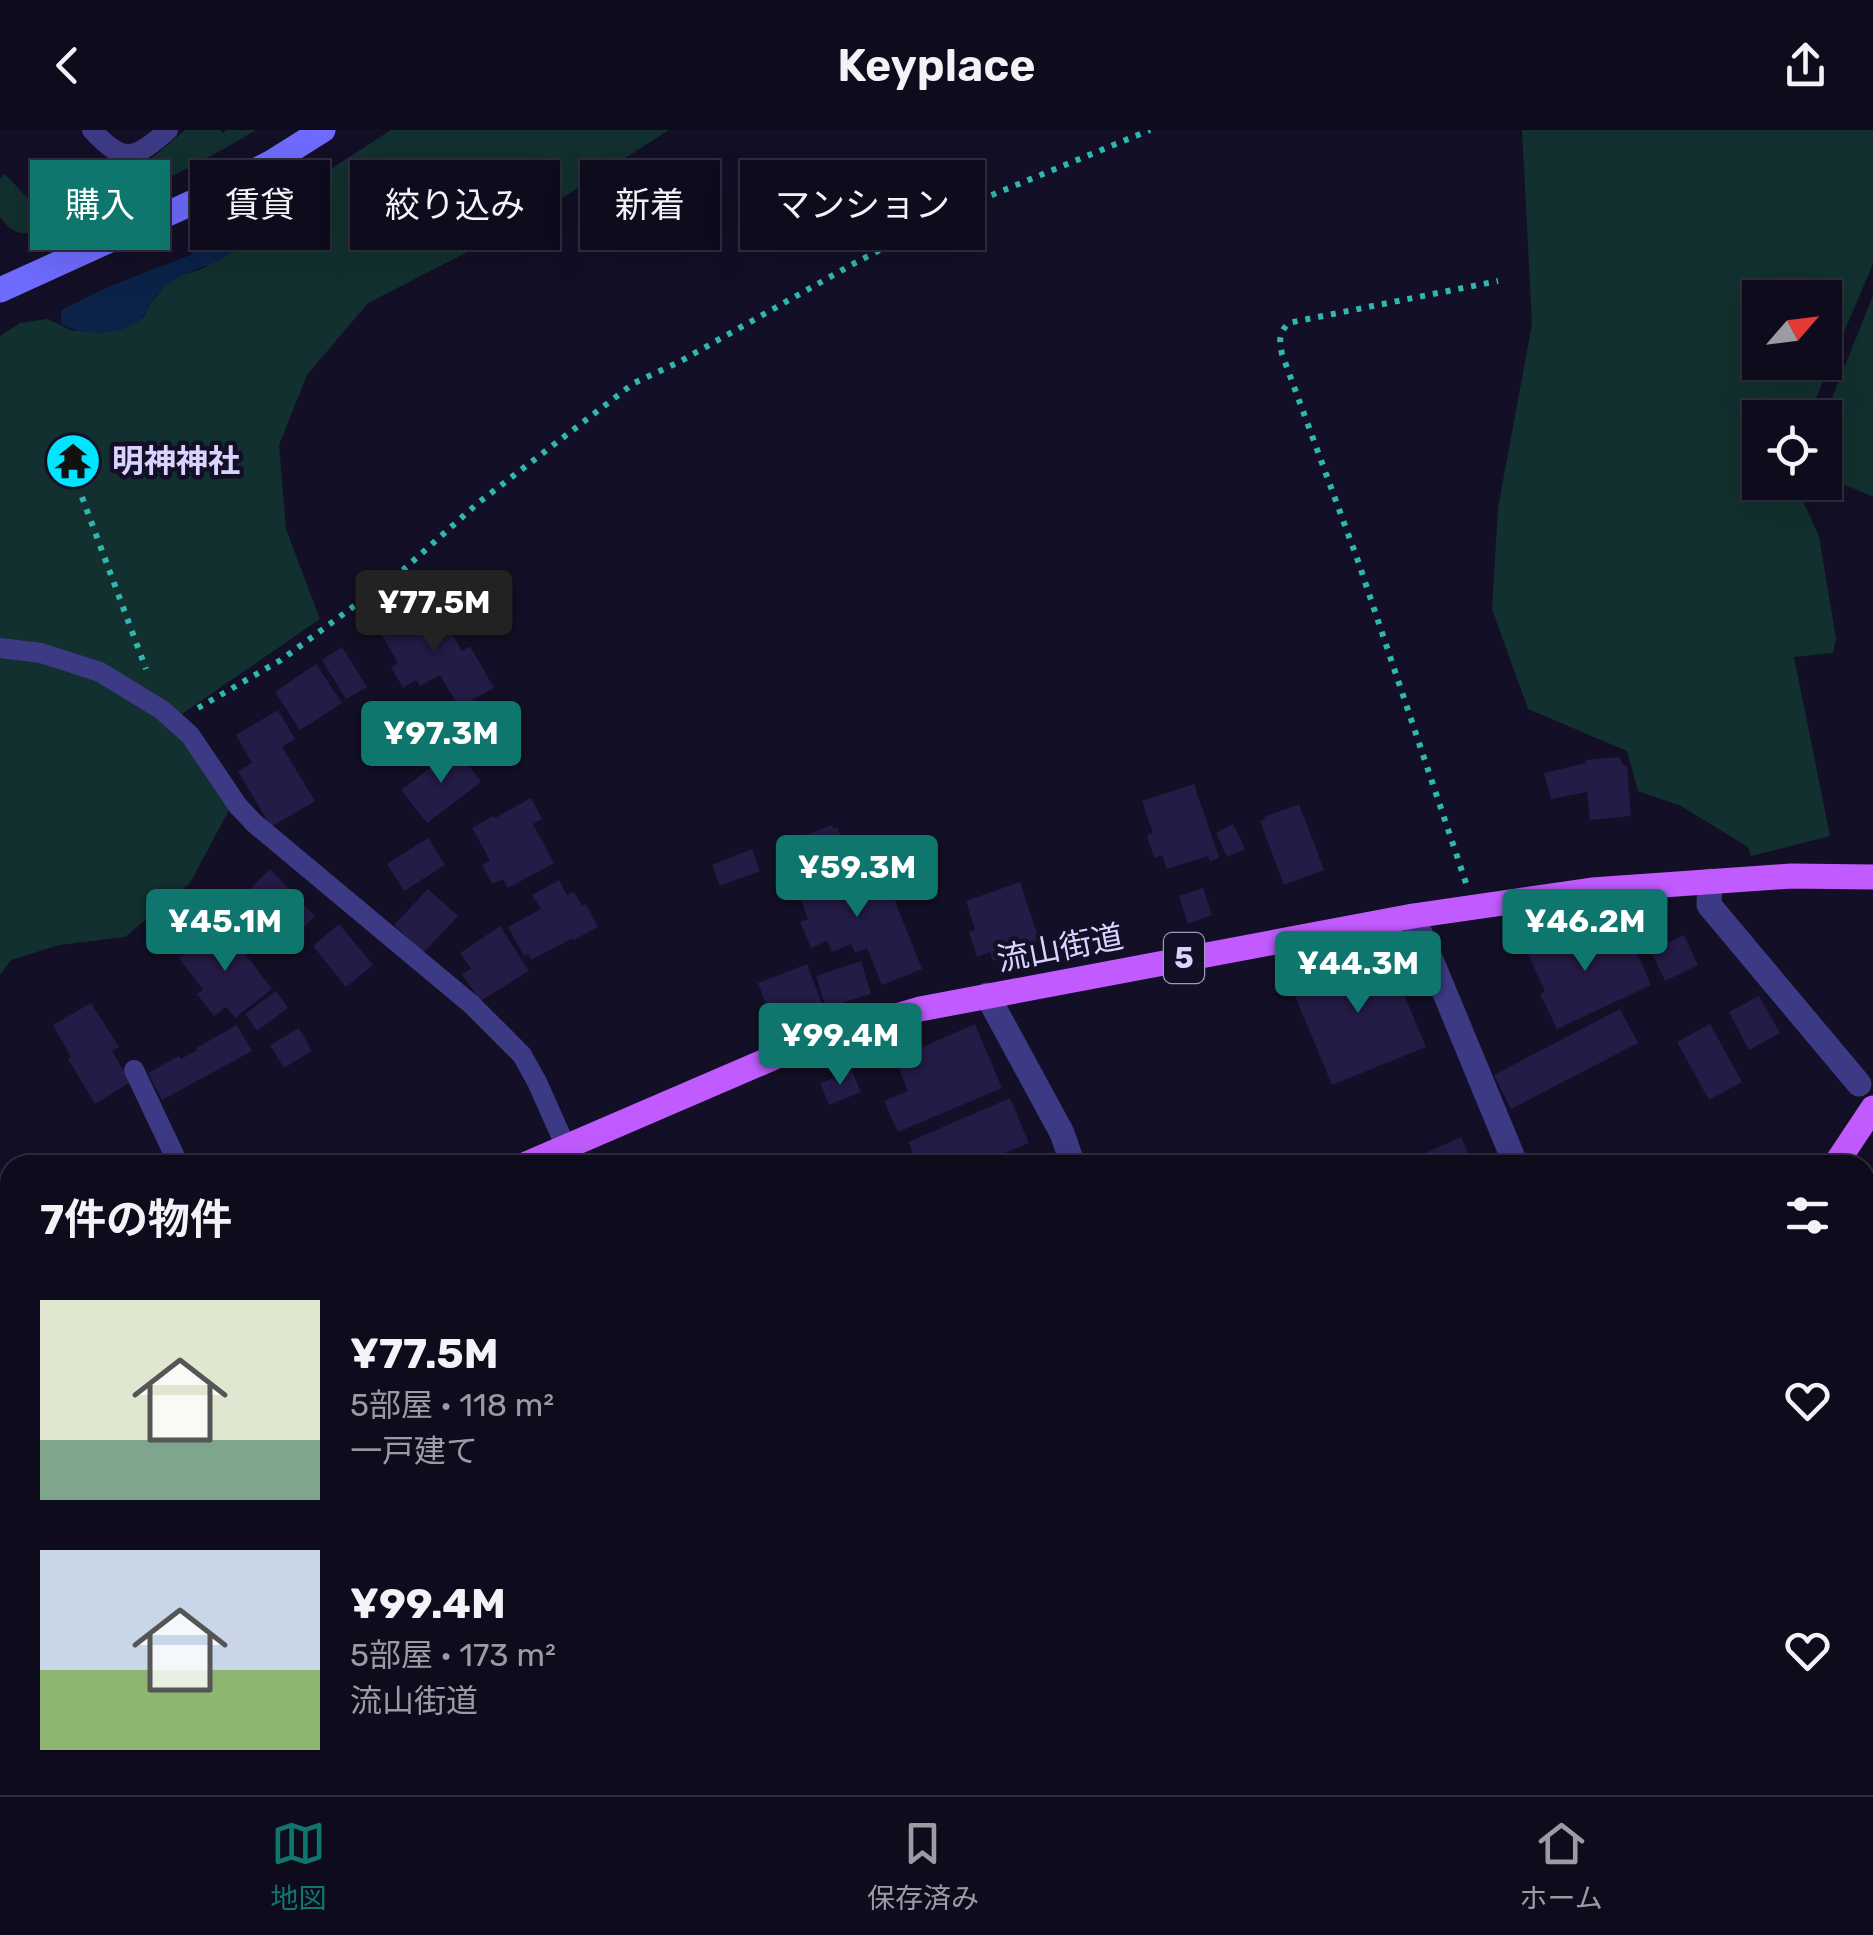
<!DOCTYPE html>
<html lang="ja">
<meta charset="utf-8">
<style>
:root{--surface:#0e0b1c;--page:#1c1929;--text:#f1f3f6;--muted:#9b9ba3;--line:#2e2b3b;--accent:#0f766e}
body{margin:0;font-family:Rubik,"Noto Sans JP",sans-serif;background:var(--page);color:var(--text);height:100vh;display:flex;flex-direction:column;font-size:38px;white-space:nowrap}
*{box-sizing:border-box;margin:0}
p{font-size:32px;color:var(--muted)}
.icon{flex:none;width:55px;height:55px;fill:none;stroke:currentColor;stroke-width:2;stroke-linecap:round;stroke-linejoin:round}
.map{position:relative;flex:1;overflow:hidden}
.drawer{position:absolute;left:0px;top:1025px;width:1875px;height:640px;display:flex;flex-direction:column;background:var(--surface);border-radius:30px 30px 0 0;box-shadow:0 10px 40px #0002,0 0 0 2px var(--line)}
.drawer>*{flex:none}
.top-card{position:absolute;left:30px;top:30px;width:1000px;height:90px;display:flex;gap:20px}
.needle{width:65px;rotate:62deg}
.controls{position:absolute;left:1742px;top:150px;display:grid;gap:20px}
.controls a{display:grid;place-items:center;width:100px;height:100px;border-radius:0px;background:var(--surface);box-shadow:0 10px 40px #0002,0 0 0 2px var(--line);font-size:50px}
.price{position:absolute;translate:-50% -85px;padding:0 22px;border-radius:10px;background:var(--accent);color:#fff;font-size:32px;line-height:65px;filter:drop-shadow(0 2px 5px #0008)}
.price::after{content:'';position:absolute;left:50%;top:60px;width:30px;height:22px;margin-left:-15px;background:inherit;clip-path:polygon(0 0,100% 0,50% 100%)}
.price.on{background:#222;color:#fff}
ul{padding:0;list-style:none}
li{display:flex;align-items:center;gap:30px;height:250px;padding:0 40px}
li span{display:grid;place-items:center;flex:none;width:280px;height:200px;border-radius:0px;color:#555}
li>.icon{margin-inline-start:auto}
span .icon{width:120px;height:120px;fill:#fffc;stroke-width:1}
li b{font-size:42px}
h2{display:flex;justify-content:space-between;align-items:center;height:120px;padding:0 40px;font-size:42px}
.chip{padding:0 35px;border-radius:0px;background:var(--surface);box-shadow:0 10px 40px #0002,0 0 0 2px var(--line);font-size:35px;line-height:90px}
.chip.on{background:var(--accent);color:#fff}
header{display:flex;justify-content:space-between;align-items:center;height:130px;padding:0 40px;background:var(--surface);font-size:45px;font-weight:600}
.tab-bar{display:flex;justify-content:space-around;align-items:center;height:140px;border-top:2px solid var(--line);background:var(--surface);font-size:28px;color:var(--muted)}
.tab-bar a{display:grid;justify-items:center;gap:5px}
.tab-bar .on{color:var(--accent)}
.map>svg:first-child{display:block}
.green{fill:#12302f;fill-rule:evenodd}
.water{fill:#0c2248}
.building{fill:#241b47}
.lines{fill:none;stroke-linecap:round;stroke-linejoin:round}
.path{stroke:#2fb8b0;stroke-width:6;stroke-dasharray:5 8;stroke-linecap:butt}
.lane{stroke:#3d3a85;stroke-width:20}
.street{stroke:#3d3a85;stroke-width:25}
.secondary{stroke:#6f6bff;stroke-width:25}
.primary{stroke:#c25bff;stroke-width:25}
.labels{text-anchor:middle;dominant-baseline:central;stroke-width:9;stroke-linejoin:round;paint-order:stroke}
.shield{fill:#130f26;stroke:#9e99be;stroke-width:2.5}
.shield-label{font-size:30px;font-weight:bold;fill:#d9d4ff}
.poi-label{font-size:32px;font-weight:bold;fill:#d9d4ff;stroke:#130f26;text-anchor:start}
.street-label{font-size:32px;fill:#d9d4ff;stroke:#130f26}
</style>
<header><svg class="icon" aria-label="back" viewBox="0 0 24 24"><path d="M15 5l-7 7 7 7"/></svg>Keyplace<svg class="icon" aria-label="share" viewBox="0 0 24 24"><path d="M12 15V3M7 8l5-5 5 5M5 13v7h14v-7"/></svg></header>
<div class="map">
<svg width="1873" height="1665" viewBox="0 0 1873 1665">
<rect width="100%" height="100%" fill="#130f26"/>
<path class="green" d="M185 0H220L223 3 226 0H256C198 36 132 66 68 89 54 95 39 103 24 103 12 103 8 96 0 87V48L5 44 35 76 56 72 99 34 133 44Z
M391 0H669L520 95 368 173 307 245 279 315 286 399 320 489 169 593 194 625 229 680 190 753 125 807 59 815 11 830 0 845V206L20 193 47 189 73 201 143 188 150 174 163 158 179 146 204 138 290 70 289 66Z
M1522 0H1873V134L1808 287 1760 288V352L1822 353 1796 356 1819 406 1836 509 1833 523 1794 527 1830 706 1751 726 1748 717 1681 676 1638 661 1627 621 1528 579 1492 479 1498 378 1532 194ZM1760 168H1825V232H1760Z
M1873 166V367L1836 351 1825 352 1824 287Z
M1873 1458V1657L1860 1663 1856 1655H1865V1460Z
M745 1655H1021L1022 1665H752Z
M1239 1655H1368L1362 1665H1242Z
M1530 1655H1567L1571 1665H1524Z
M1601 1655H1722L1726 1665H1606Z"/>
<path class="water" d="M289 66 290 70C271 90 251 112 227 126 211 136 192 139 177 148 167 154 156 164 149 175 148 177 144 186 142 188 123 207 83 206 61 194V180L110 156 188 126Z"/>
<path class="building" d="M84 308 96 346 59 357 47 319Z
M434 472 462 521 470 516 494 558 459 577 440 545 420 556 416 550 403 558 391 537 398 533 379 500 412 480 414 483Z
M342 517 367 557 346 569 322 530Z
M316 534 342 573 300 600 275 562Z
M278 580 295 609 282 617 315 671 271 697 238 641 252 633 236 605Z
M456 618 481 652 427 693 401 660Z
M1619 627 1624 636H1627L1631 686 1590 690 1587 662 1551 669 1544 643 1586 633V630Z
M1194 654 1219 728 1210 731 1208 726 1167 739 1162 725 1154 728 1147 705 1153 703 1142 671Z
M531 668 542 689 533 694 554 733 508 758 503 749 492 754 482 735 490 730 472 698 493 686 495 688Z
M1299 674 1324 740 1284 755 1260 691 1265 689 1264 687Z
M1233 694 1245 719 1227 727 1216 703Z
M832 695 833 699 837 697 845 717 853 713 858 725 813 744 798 708Z
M428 708 445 735 404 761 387 734Z
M752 719 760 741 720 756 712 735Z
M856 729 869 764 889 756 922 839 882 855 867 818 855 823 851 814 832 822 827 811 811 818 800 792 808 789 794 753Z
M270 739 315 786 294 806 249 760Z
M559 750 567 765 574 762 582 776 586 774 598 797 574 810 573 808 531 830 528 824 524 826 508 797 541 779 532 765Z
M1020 752 1041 815 993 831 990 822 977 827 969 802 975 800 966 771Z
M1203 758 1212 785 1188 794 1179 766Z
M428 759 458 786 423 823 394 795Z
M339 794 373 835 346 857 313 816Z
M223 795 272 859 235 888 226 877 214 886 197 864 203 860 179 828Z
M1607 795 1621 825 1635 819 1651 855 1557 899 1540 864 1545 861 1527 822 1577 800 1580 808Z
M500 796 529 841 480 871 462 844 471 839 460 823Z
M1684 805 1698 835 1665 851 1651 821Z
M1384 817 1426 917 1332 955 1291 856Z
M861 831 871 864 826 878 816 846Z
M807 834 825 882 776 901 758 853Z
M276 861 288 878 257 901 245 884Z
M1759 866 1780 903 1749 920 1729 882Z
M91 873 119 917 112 921 130 952 95 974 68 929 71 927 53 895Z
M1620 879 1638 913 1511 979 1494 945Z
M975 894 1002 958 898 1002 884 971 908 961 895 929Z
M1710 894 1742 952 1709 970 1677 912Z
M237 895 252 921 162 970 148 943 179 926 181 929 197 920 196 918Z
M299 898 312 921 284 938 270 915Z
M852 941 861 962 829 975 820 953Z
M1010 968 1029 1013 976 1035H918L908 1012Z
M1461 1007 1473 1035H1399Z
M1873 1206V1231L1865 1218V1211Z
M1873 1281V1379L1865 1365 1871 1361 1865 1351V1286Z
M10 1368V1392H9L2 1370Z
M78 1655H141L143 1659 139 1661 141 1665H72L70 1659Z
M1167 1655H1207V1660H1202L1203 1665H1177V1662H1168Z"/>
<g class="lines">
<path class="path" d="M82 367 146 539
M198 578 281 530 403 440 478 373 634 253 679 232 853 134 958 79 1150 0
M1466 753 1358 431 1282 224C1279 210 1279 204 1288 193L1498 151
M1797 1655 1802 1665
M582 1665 590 1655"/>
<path class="lane" d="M92 0C124 35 135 29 168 0
M0 518 41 523 100 542 162 580 190 605 238 676 254 693 471 874 522 925 537 952 566 1017
M134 940 179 1035
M0 1437 7 1457
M0 1582 10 1583
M264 1655 269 1665"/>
<path class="street" d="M1710 751 1709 775 1859 954
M1413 786 1516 1035
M987 865 1062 1003 1073 1035
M1865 1449 1873 1445
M1580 1655 1585 1665"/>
<path class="secondary" d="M0 160 196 71 272 32 323 0"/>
<path class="primary" d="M524 1035 812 911 920 879 1413 786 1592 760 1791 746 1873 747
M1835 1035 1873 978
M1865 1071 1873 1059
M0 1241 10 1238
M1417 1665 1424 1655
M1462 1665 1469 1655"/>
</g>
<defs>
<g id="temple-disc" transform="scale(2.875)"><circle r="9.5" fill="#00e5ff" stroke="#130f26"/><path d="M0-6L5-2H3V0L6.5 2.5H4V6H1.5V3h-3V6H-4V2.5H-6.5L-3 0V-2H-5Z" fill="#111"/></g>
</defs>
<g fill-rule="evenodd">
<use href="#temple-disc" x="73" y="331"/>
</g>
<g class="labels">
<rect class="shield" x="1164" y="803" width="40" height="50" rx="8"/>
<g class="shield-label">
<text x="1184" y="828">5</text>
</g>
<g class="poi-label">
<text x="112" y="331">明神神社</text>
</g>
<g class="street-label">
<text transform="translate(1060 818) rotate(-11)">流山街道</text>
</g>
</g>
</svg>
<div class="controls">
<a><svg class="needle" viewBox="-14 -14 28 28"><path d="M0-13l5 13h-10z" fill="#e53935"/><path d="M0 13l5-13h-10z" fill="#9b9ba3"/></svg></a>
<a><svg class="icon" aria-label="locate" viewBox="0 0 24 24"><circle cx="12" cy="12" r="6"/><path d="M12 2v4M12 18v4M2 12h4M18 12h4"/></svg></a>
</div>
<b class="price on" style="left:434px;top:525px">¥77.5M</b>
<b class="price" style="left:441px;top:656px">¥97.3M</b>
<b class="price" style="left:857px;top:790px">¥59.3M</b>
<b class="price" style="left:225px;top:844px">¥45.1M</b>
<b class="price" style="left:1585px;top:844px">¥46.2M</b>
<b class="price" style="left:1358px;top:886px">¥44.3M</b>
<b class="price" style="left:840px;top:958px">¥99.4M</b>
<div class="top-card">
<a class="chip on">購入</a>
<a class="chip">賃貸</a>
<a class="chip">絞り込み</a>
<a class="chip">新着</a>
<a class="chip">マンション</a>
</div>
<section class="drawer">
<h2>7件の物件<svg class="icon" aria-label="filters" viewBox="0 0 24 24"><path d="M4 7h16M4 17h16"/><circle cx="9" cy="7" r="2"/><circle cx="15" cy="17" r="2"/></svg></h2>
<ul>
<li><span style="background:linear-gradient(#dfe7d0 70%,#7fa58c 0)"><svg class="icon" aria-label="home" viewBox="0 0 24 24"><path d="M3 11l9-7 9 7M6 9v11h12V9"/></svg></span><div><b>¥77.5M</b><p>5部屋 · 118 m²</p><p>一戸建て</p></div><svg class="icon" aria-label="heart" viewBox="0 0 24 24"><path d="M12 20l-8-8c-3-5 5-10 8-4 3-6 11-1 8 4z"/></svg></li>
<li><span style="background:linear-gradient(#c9d6e8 60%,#8fb573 0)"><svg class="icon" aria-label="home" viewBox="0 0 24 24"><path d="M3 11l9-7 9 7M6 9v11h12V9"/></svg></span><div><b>¥99.4M</b><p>5部屋 · 173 m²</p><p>流山街道</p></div><svg class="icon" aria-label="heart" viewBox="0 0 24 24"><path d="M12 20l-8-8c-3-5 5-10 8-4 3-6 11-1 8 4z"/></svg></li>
</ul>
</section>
</div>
<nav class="tab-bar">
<a class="on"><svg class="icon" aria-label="map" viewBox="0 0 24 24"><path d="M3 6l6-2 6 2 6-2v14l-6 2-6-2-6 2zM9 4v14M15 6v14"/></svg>地図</a>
<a><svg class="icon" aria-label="saved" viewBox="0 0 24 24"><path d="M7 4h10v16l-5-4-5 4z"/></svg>保存済み</a>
<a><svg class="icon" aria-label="home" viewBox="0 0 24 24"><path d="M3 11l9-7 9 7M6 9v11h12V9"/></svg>ホーム</a>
</nav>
